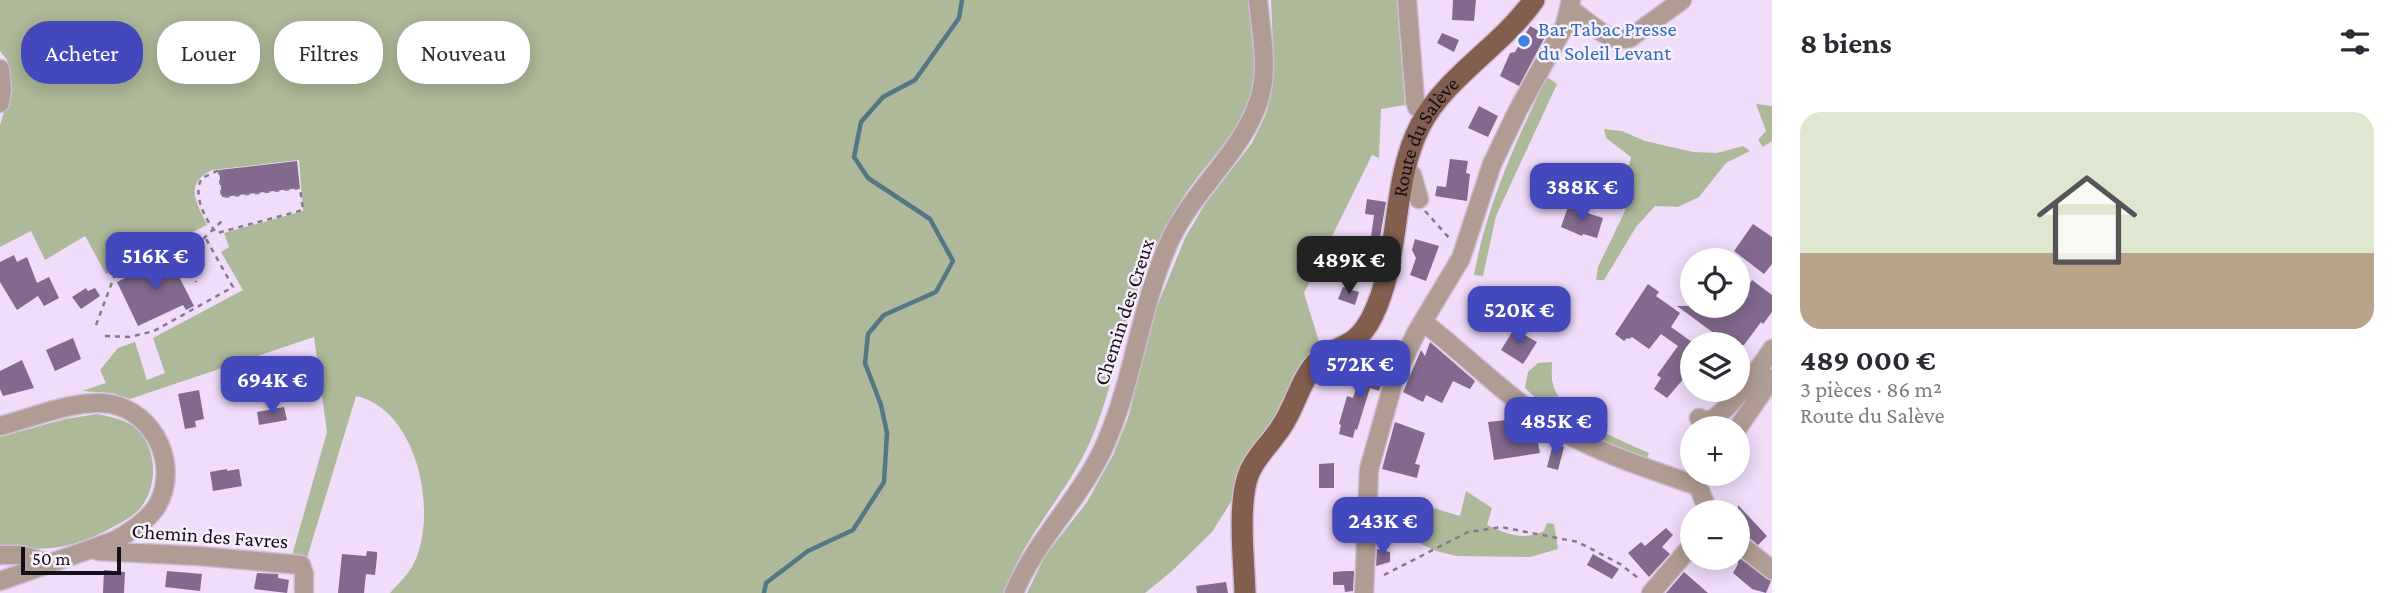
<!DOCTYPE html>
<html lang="fr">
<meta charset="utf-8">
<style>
:root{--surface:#fff;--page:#f2f2f3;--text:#2b2b33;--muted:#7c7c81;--line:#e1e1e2;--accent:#4448bd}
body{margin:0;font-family:"Crimson Pro",serif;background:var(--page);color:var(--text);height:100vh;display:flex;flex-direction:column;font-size:26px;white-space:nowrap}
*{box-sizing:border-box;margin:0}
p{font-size:23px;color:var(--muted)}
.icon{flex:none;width:38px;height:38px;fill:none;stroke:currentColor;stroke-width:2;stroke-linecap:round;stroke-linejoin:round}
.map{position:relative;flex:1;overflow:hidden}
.sheet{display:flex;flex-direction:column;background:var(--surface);width:630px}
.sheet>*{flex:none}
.top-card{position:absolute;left:21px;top:21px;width:665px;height:63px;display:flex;gap:14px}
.controls{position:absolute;left:1680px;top:248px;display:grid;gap:14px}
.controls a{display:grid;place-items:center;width:70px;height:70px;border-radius:50%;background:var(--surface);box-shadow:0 4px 18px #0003;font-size:35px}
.scale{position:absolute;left:21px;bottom:18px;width:100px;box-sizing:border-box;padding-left:7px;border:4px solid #160f1a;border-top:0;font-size:19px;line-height:24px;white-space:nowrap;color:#160f1a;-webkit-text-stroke:5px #f7effb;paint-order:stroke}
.price{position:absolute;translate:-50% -60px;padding:0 16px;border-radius:14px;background:var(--accent);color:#fff;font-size:23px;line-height:46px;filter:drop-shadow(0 2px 4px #0008)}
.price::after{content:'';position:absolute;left:50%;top:42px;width:21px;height:16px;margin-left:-10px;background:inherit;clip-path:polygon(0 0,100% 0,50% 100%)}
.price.active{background:#222;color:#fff}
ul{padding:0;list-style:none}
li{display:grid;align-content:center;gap:14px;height:371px;padding:0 28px}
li+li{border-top:2px solid var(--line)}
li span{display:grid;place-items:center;height:217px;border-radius:21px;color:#555}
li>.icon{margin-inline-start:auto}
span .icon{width:126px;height:126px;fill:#fffc;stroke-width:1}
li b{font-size:30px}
h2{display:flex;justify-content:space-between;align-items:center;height:84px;padding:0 28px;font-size:30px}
.chip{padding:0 24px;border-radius:28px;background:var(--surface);box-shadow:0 4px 18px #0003;font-size:24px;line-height:63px}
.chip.active{background:var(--accent);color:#fff}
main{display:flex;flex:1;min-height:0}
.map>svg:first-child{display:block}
.green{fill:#adb998}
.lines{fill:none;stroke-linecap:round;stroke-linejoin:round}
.stream{stroke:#537884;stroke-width:4.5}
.building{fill:#83698e}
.minor-casing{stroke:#cebbd6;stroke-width:21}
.major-casing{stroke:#cebbd6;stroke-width:24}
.path{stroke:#87798d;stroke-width:2.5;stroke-dasharray:5 5;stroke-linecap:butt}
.minor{stroke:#b09c92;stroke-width:18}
.major{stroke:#825e4e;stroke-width:21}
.shop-dot{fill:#3f7fe0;stroke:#f7effb;stroke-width:2.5}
.labels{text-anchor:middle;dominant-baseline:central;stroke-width:5;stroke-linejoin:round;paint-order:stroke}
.shop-label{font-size:21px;fill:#366cbe;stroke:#f7effb;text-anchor:start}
.street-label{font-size:21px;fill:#160f1a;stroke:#f7effb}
</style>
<main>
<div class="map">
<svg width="1772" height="593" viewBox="0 0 1772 593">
<rect width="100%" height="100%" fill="#f1dcfa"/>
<path class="green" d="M0 0H1249C1251 28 1259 62 1253 90 1246 124 1204 166 1184 196 1176 209 1168 223 1161 237 1146 266 1133 299 1124 331 1114 369 1106 406 1090 442 1065 497 1024 535 1004 593H390C398 584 409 574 414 563 439 512 417 409 356 396L306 561 291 559 327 432 314 337 130 399 112 393 82 391 106 383 100 370 118 348 135 342 147 380 165 373 153 338 243 290 221 252 229 247 224 233 303 211 299 160 212 170C183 184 197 203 207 225L106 274 85 236 45 260 31 231 0 247V125L11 89V74L7 60 0 51Z
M1271 0H1397L1405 105 1381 109 1379 158 1372 155 1304 293 1321 348 1285 407 1244 461 1237 476 1232 500 1212 532 1172 571 1145 593H1027L1045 556 1087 502 1113 455 1128 418 1154 314 1185 238 1205 204 1252 143 1266 114 1272 91 1274 68Z
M1547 77 1557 84 1496 216 1483 276 1474 275C1487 204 1516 141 1547 77Z
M1756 104 1772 106V141L1763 147 1758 140 1766 131Z
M1604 129 1622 131 1645 141 1693 152 1717 153 1743 146 1750 151 1726 163 1699 197 1678 207 1655 206 1636 227 1604 280H1596L1598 267 1626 209 1538 175 1544 164 1570 169 1580 181 1596 191C1614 185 1628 177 1631 157L1606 138Z
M1552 362C1552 369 1551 378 1553 384 1561 418 1621 440 1649 453L1645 462C1602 442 1560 422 1525 388L1528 372 1538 363Z
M97 414C107 416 118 418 128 423 160 440 161 494 133 515 115 528 81 544 59 547 40 550 19 548 0 549V437L65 419Z
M1466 491 1492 508 1487 525C1507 534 1523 541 1544 531L1547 523 1554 524 1558 549 1530 557 1456 556 1436 551 1421 544 1411 526 1417 503 1460 516Z"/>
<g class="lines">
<path class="stream" d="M764 593 766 583 808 551 853 530 884 482 887 433 881 405 865 363 868 334 884 315 936 292 953 261 930 219 868 178 854 157 861 122 883 97 915 80 959 18 962 0"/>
</g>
<path class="building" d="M1453 0H1476L1474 21 1452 20Z
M1530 26 1546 35 1519 86 1500 76 1510 53 1515 52Z
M1442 33 1459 40 1454 52 1437 43Z
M1479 106 1498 116 1488 137 1468 128Z
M1450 159 1468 161 1466 173 1470 174 1467 201 1435 196 1437 186 1446 187Z
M297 161 300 188 222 197 219 170Z
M1367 199 1386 202 1380 237H1371L1374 215 1365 214Z
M1568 207 1603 218 1597 238 1583 234 1582 236 1561 227Z
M1753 224 1772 237V264L1764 274 1734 251Z
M1415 239 1439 246 1426 281 1410 275 1416 258 1412 250Z
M14 255 17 262 27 257 37 283 49 277 59 298 44 306 38 296 17 310 0 282V262Z
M169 257 194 306 186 310 183 305 138 326 117 282Z
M1752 280 1772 295V312L1763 324 1761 322 1744 345H1730L1677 306H1738V300Z
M1648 284 1659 292 1656 296 1680 313 1671 327 1692 342V380L1686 376 1667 398 1654 389 1661 378 1657 375 1678 346 1661 334 1649 349 1632 337 1629 339 1627 338 1624 341 1615 334Z
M1343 287 1359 292 1355 305 1338 299Z
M86 288 88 291 95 288 100 296 81 309 72 297Z
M1514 329 1537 342 1523 364 1501 350Z
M73 338 81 359 55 371 46 350Z
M1430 342 1475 381 1470 389 1453 381 1442 403 1426 395 1423 402 1403 392 1421 350 1425 356Z
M22 360 34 388 3 396 0 389V371Z
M1380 363 1388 366 1379 391 1370 388 1357 430 1355 429 1353 438 1339 434 1341 425 1339 424 1347 396 1353 398 1361 370 1378 372Z
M199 390 204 419 195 421 196 427 185 429 178 394Z
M284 407 287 420 259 425 257 412Z
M1518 416 1535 428 1540 453 1494 460 1488 422 1517 419Z
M1395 422 1425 433 1415 464 1420 465 1417 478 1382 469Z
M1553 444 1564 447 1558 470 1547 467Z
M1334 463V488H1319V464Z
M227 469V471L239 469 242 486 213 491 210 472Z
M1738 505 1767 536 1758 545 1745 534 1738 532Z
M1666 528 1673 535 1662 547 1670 554 1649 577 1628 553 1641 542 1645 546Z
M1377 549 1390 552V562L1376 566Z
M367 551 377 552V557L375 575 366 574 364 593H338L342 554 366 556Z
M1593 554 1619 569 1612 579 1587 565Z
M1738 557 1771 581 1766 593 1752 589 1733 573 1738 564Z
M104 570 125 572 124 593H103Z
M167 571 202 574 200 591 165 587Z
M1347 571H1354L1353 591 1345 592 1344 585H1333V572Z
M1684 572 1708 593H1666Z
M257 573 278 574V578L289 580 287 593 254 589Z
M1226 582 1228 593H1197L1196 586Z"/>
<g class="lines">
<g class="minor-casing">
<path id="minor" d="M1407 0 1415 101 1417 107 1427 115
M1570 9C1587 20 1609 45 1630 38L1682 0
M0 69 2 90 0 103
M1406 169 1412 175 1419 199
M1423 322C1465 354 1501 392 1545 421 1591 451 1646 468 1698 486
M1699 418C1703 420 1704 421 1709 420 1724 418 1763 363 1772 349
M0 426C32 418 78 398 111 404 155 413 180 466 157 506 147 521 131 531 116 540L0 581
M1737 429 1772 378
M1698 486 1709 513
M1738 543 1772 570
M98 551 198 556 301 565 304 574V593
M0 555H21L48 563
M1014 593C1037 537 1084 496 1107 440 1135 374 1141 302 1171 238 1194 190 1244 149 1259 100 1269 69 1261 32 1258 0
M1364 593 1369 469 1395 377 1416 333 1461 258 1492 164 1518 110 1565 25 1571 0
M1651 593 1692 545"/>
</g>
<g class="major-casing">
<g id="major">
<path id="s1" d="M1245 593C1244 560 1236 494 1252 467 1261 450 1277 437 1286 419 1296 402 1302 378 1316 363 1338 342 1354 352 1372 317 1402 257 1390 185 1420 126 1445 77 1502 46 1534 0"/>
</g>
</g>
<path class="path" d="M219 170 222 197 300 188 303 210 217 233C205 221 192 193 202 178Z
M1425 211 1451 240
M176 246 196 282
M96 325 114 277 168 248 191 246 201 241 224 219
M105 336 130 337 154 331 233 287 205 237
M1384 575 1468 532 1501 527 1578 542 1620 564 1641 580"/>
<use href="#minor" class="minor"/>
<use href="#major" class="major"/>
</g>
<circle class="shop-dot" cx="1524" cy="41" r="7"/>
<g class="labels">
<g class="shop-label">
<text x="1538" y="29">Bar Tabac Presse<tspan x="1538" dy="24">du Soleil Levant</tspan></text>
</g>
<g class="street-label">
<text stroke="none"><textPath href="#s1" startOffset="514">Route du Salève</textPath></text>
<text transform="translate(1124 312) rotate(-72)">Chemin des Creux</text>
<text transform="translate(210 536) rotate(4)">Chemin des Favres</text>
</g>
</g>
</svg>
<div class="controls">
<a><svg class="icon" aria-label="locate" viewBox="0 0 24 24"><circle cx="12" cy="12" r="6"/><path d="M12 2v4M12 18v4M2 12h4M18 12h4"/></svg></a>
<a><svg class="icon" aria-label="layers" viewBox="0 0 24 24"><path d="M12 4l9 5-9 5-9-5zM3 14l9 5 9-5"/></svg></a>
<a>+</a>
<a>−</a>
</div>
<div class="scale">50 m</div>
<b class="price" style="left:1582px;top:223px">388K €</b>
<b class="price" style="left:155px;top:292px">516K €</b>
<b class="price active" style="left:1349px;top:296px">489K €</b>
<b class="price" style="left:1519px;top:346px">520K €</b>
<b class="price" style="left:1360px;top:400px">572K €</b>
<b class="price" style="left:272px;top:416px">694K €</b>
<b class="price" style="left:1556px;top:457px">485K €</b>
<b class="price" style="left:1383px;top:557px">243K €</b>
<div class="top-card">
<a class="chip active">Acheter</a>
<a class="chip">Louer</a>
<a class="chip">Filtres</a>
<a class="chip">Nouveau</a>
</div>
</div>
<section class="sheet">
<h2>8 biens<svg class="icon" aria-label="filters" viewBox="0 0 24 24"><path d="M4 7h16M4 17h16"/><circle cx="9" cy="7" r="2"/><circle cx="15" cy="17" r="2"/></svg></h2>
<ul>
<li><span style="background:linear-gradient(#dfe7d0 65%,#b9a48a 0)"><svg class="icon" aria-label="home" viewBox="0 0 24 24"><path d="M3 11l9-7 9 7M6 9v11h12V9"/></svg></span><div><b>489 000 €</b><p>3 pièces · 86 m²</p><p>Route du Salève</p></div></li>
</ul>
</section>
</main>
